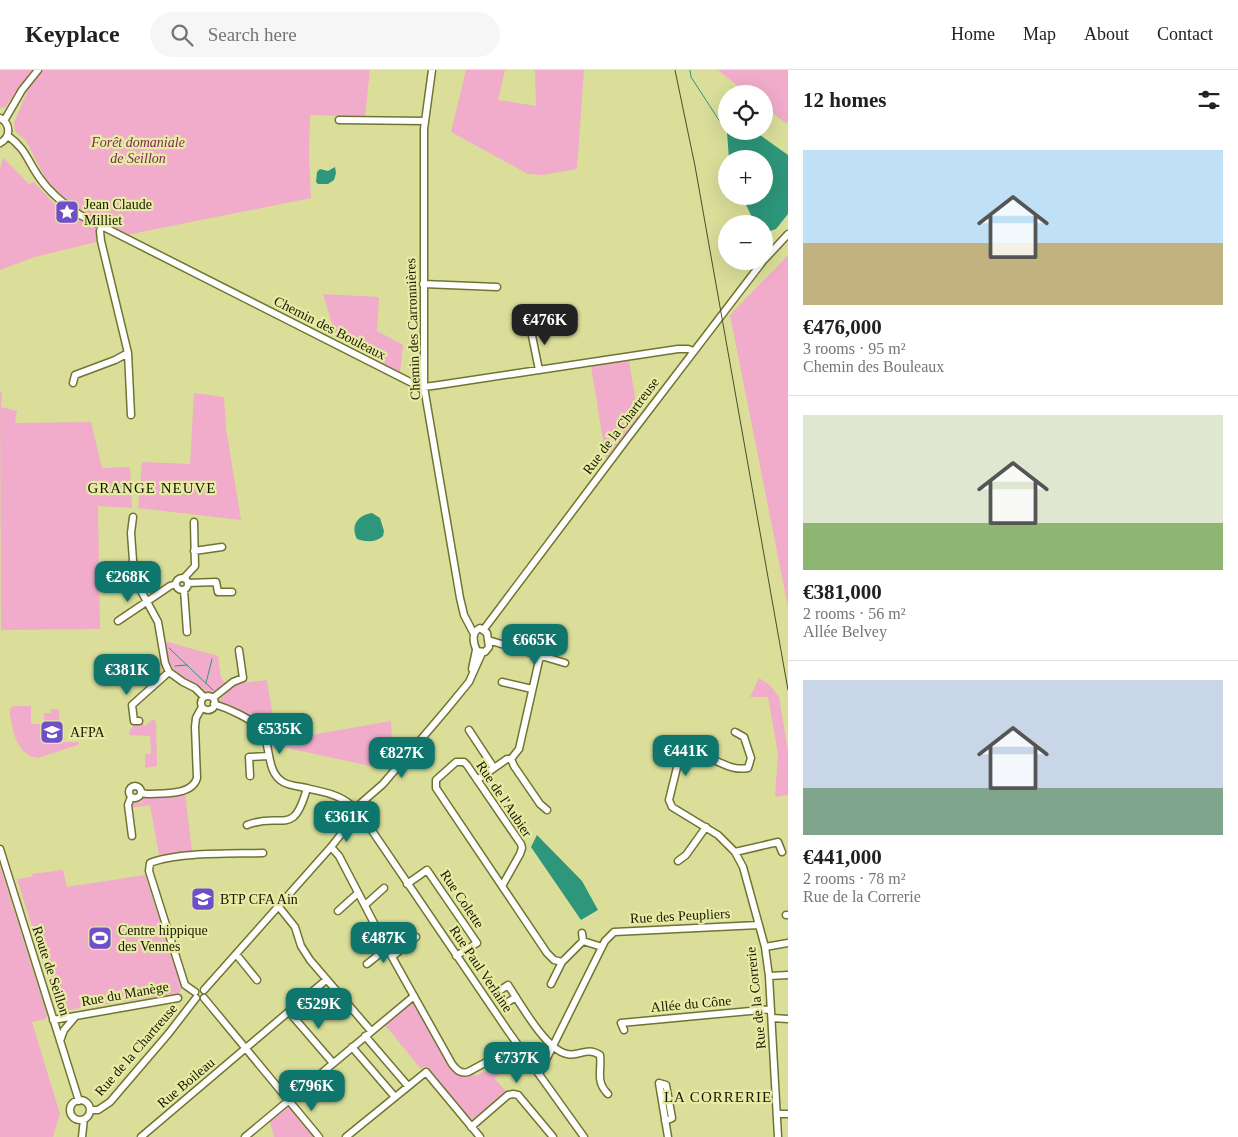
<!DOCTYPE html>
<meta charset="utf-8">
<style>
:root{--surface:#fff;--page:#f6f6f6;--text:#202124;--muted:#757577;--line:#e0e0e0;--accent:#0f766e}
body{margin:0;font-family:"Times New Roman",serif;background:var(--page);color:var(--text);height:100vh;display:flex;flex-direction:column;font-size:19px;white-space:nowrap}
*{box-sizing:border-box;margin:0}
p{font-size:16px;color:var(--muted)}
.icon{flex:none;width:28px;height:28px;fill:none;stroke:currentColor;stroke-width:2;stroke-linecap:round;stroke-linejoin:round}
.map{position:relative;flex:1;overflow:hidden}
.panel{display:flex;flex-direction:column;background:var(--surface);width:450px}
.panel>*{flex:none}
.fabs{position:absolute;left:718px;top:15px;display:grid;gap:10px}
.fabs a{display:grid;place-items:center;width:55px;height:55px;border-radius:50%;background:var(--surface);box-shadow:0 5px 20px #0002;font-size:25px}
.price{position:absolute;translate:-50% -42px;padding:0 11px;border-radius:10px;background:var(--accent);color:#fff;font-size:16px;line-height:32px;filter:drop-shadow(0 1px 2px #0008)}
.price::after{content:'';position:absolute;left:50%;top:30px;width:15px;height:11px;margin-left:-8px;background:inherit;clip-path:polygon(0 0,100% 0,50% 100%)}
.price.on{background:#222;color:#fff}
ul{padding:0;list-style:none}
li{display:grid;align-content:center;gap:10px;height:265px;padding:0 15px}
li+li{border-top:1px solid var(--line)}
li span{display:grid;place-items:center;height:155px;border-radius:0px;color:#555}
li>.icon{margin-inline-start:auto}
span .icon{width:90px;height:90px;fill:#fffc;stroke-width:1}
li b{font-size:21px}
h2{display:flex;justify-content:space-between;align-items:center;height:60px;padding:0 15px;font-size:21px}
header{display:flex;align-items:center;gap:30px;box-sizing:border-box;height:70px;padding:0 25px;background:var(--surface);border-bottom:1px solid var(--line)}
header strong{font-size:24px}
nav{display:flex;gap:28px;margin-inline-start:auto;font-size:18px}
.search{width:350px;height:45px;background:var(--page);display:flex;align-items:center;gap:12px;box-sizing:border-box;padding:0 18px;border-radius:28px;color:var(--muted);font-size:19px}
main{display:flex;flex:1;min-height:0}
.map>svg:first-child{display:block}
.green{fill:#f0acca}
.water{fill:#2e967a}
.lines{fill:none;stroke-linecap:round;stroke-linejoin:round}
.stream{stroke:#2e967a;stroke-width:1}
.minor-casing{stroke:#717431;stroke-width:9}
.minor{stroke:#fff;stroke-width:6}
.rail{stroke:#4c4e2a;stroke-width:1}
.labels{text-anchor:middle;dominant-baseline:central;stroke-width:4.5;stroke-linejoin:round;paint-order:stroke}
.park-label{font-size:14px;font-style:italic;fill:#812758;stroke:#e7eba5}
.poi-label{font-size:14px;fill:#171800;stroke:#e7eba5;text-anchor:start}
.street-label{font-size:14px;fill:#171800;stroke:#e7eba5}
.neighbourhood-label{font-size:15px;letter-spacing:1px;fill:#171800;stroke:#e7eba5}
</style>
<header>
<strong>Keyplace</strong>
<div class="search"><svg class="icon" aria-label="search" viewBox="0 0 24 24"><circle cx="10" cy="10" r="6"/><path d="M15 15l6 6"/></svg>Search here</div>
<nav><a>Home</a><a>Map</a><a>About</a><a>Contact</a></nav>
</header>
<main>
<div class="map">
<svg width="788" height="1067" viewBox="0 0 788 1067">
<rect width="100%" height="100%" fill="#dade99"/>
<path class="green" d="M0 0H370L365 47 310 45 309 85 311 128 126 165 67 134 46 109 26 71 15 61 14 53 29 17 22 13 5 37 0 38Z
M466 0H505L498 30 536 36 535 0H584L577 99 542 105 528 104 451 62Z
M718 0H788V53L784 52 764 36V24H748Z
M3 88 29 114 34 112 60 140 97 158 96 172 35 187 0 200V99Z
M788 185V537L730 245Z
M323 224 379 227 377 261 403 275 400 303 336 266Z
M629 290 638 347 606 389 591 296Z
M0 322H2L1 337 17 341 15 353 91 352 102 398 130 397 132 438 98 436 100 559 1 560Z
M194 323 224 327 226 358 241 450 138 438 142 392 190 394Z
M164 571 218 586 221 608 226 614 214 625C207 622 203 619 197 615 175 604 167 597 164 571Z
M759 608 770 615 779 627 788 681V725L775 727 778 684 768 627H750Z
M267 610 277 671 391 651 393 688 389 700 282 677 271 679 270 671 265 661 217 633 227 622 225 619 232 614Z
M14 636H31V654H44V643H51V639H59L60 672H79L78 675 38 688C16 685 13 661 10 644V639Z
M153 649 156 652 157 696 145 698V684H151L150 666 129 665V662L134 654 143 653 145 656Z
M185 722 192 782 159 785 150 735 130 738 131 734 137 729 138 733 142 732 141 728 144 727Z
M0 796 46 942 47 946 45 949 32 952 60 1044 53 1067H0Z
M63 800 67 817 145 805 182 918 179 923 62 941 58 938 17 809 32 807V804Z
M409 934 415 935 451 1000 463 1007 474 1004 476 1006 504 991 508 999 494 1008 506 1021 477 1048 468 1049 425 996 421 999 385 955Z
M289 1037 313 1067H274L270 1051Z"/>
<path class="water" d="M727 62 760 65 788 85V144L776 159 764 163V154H755L742 126H764V89H729Z
M335 97 336 103 334 110 328 114H318L316 112 317 102 320 99 328 101Z
M372 443 380 448 384 461 383 466C375 473 367 472 357 469 350 455 358 445 372 443Z
M537 765 582 811 598 840 581 850 531 777Z"/>
<g class="lines">
<path class="stream" d="M690 0 691 7 726 61
M169 578 213 620
M175 596 187 595
M206 613 212 589"/>
<g class="minor-casing">
<path id="minor" d="M432 0 424 59V317L460 528 464 545 474 564
M0 48C11 54 11 67 0 73
M339 50 425 51
M4 51 22 20 38 0
M8 66C26 79 27 90 39 107 49 122 65 135 80 145L418 316 424 317 439 315 678 279H688L693 281
M102 156 100 161 101 171 128 283 131 345
M764 190 788 164
M423 214 497 217
M530 256 539 300
M73 313 75 305 115 290 128 283
M133 447 131 463 134 504 139 517 158 552 165 593 169 602 183 612 195 618 204 627
M194 481 222 477
M184 508 195 496 194 452
M176 514a6 6 0 1 1 12 0a6 6 0 1 1-12 0Z
M188 513 216 512 218 522H232
M184 520 187 562
M118 551 170 516 176 514
M480 558 487 563 489 577 485 582 477 581C473 573 471 562 480 558Z
M484 559 627 369 763 191
M488 570 565 593
M472 599 476 580
M502 612 532 619
M201 633a7 7 0 1 1 14 0a7 7 0 1 1-14 0Z
M213 628 233 612 243 608 239 580
M214 634C227 638 253 649 261 660 272 675 265 701 283 712 288 715 295 716 301 717 318 721 337 723 351 735
M139 651H134L132 635 169 602
M469 660 494 698
M682 677 669 730 672 737 718 765 735 782 743 797 765 877 769 906 778 1067
M511 689 514 696 540 734 547 740
M679 692C711 676 722 703 748 698L751 688 744 667 735 662
M250 706 249 687 269 686
M477 710 507 689H511L519 679 540 586
M129 722a6 6 0 1 1 12 0a6 6 0 1 1-12 0Z
M141 723 147 724C162 723 192 726 197 708L195 657 196 648 202 637
M131 727 128 735 132 766
M360 734 383 714 446 640 469 612 482 583
M360 743 508 961 584 1067
M247 755C282 741 293 769 307 718
M331 777 339 786 387 878 452 994C457 1000 460 1004 468 1002L518 975
M0 779 79 1031
M735 782 778 772 782 782
M678 791 686 785 706 757
M407 814 427 800 477 873 456 886
M502 816 520 784 522 778 521 774 467 695 464 692H456L436 710V718L547 883 554 890 562 892 583 871 602 877
M365 835 384 818
M279 837 295 857 301 876 310 890 371 961
M338 841 358 823
M786 845H788
M582 863 583 871
M765 877 788 873
M236 884 257 910
M392 887 416 867
M367 894 387 878
M769 906 788 905
M551 914 562 892
M204 920 331 777 342 763 352 744
M195 922 185 915 149 801 150 793C177 782 232 784 263 783
M516 927 503 935 496 923 508 915C520 933 546 980 567 984 580 987 586 976 600 985 602 1001 595 1011 608 1024
M204 928 319 1067
M289 942 333 993
M772 948 788 949
M53 950 178 928
M624 960 621 953 771 939
M365 966 408 1016
M60 971 64 960 75 947
M352 977 395 1027
M539 1004 605 871 614 862 759 855
M70 1040a10 10 0 1 1 20 0a10 10 0 1 1-20 0Z
M90 1040H98L110 1032 169 963 196 928
M777 1044H788
M665 1051 672 1048 666 1015 659 1013 668 1067
M471 1057 508 1025 513 1024 518 1025 553 1067
M82 1067 84 1049
M141 1067 326 910
M245 1067 414 926
M346 1067 426 1002 480 1067"/>
</g>
<use href="#minor" class="minor"/>
<path class="rail" d="M675 0 695 96 788 620"/>
</g>
<defs>
<g id="sight-square" transform="scale(1.25)"><rect x="-9" y="-9" width="18" height="18" rx="4" fill="#6e4fc8" stroke="#e7eba5"/><path d="M0-6L1.8-2.2L6-1.7L2.9 1.2L3.7 5.4L0 3.3L-3.7 5.4L-2.9 1.2L-6-1.7L-1.8-2.2Z" fill="#fff"/></g>
<g id="university-square" transform="scale(1.25)"><rect x="-9" y="-9" width="18" height="18" rx="4" fill="#6e4fc8" stroke="#e7eba5"/><path d="M0-5L7-2L0 1L-7-2ZM-4 1L0 2.5L4 1V4Q0 6-4 4Z" fill="#fff"/></g>
<g id="stadium-square" transform="scale(1.25)"><rect x="-9" y="-9" width="18" height="18" rx="4" fill="#6e4fc8" stroke="#e7eba5"/><path d="M0-5a6.5 5 0 1 0 0 10a6.5 5 0 1 0 0-10ZM-3.5-1.8h7v3.6h-7Z" fill="#fff"/></g>
</defs>
<g fill-rule="evenodd">
<use href="#sight-square" x="67" y="142"/>
<use href="#university-square" x="52" y="662"/>
<use href="#university-square" x="203" y="829"/>
<use href="#stadium-square" x="100" y="868"/>
</g>
<g class="labels">
<g class="park-label">
<text x="138" y="72">Forêt domaniale<tspan x="138" dy="16">de Seillon</tspan></text>
</g>
<g class="poi-label">
<text x="84" y="134">Jean Claude<tspan x="84" dy="16">Milliet</tspan></text>
<text x="70" y="662">AFPA</text>
<text x="220" y="829">BTP CFA Ain</text>
<text x="118" y="860">Centre hippique<tspan x="118" dy="16">des Vennes</tspan></text>
</g>
<g class="street-label">
<text transform="translate(330 258) rotate(27)">Chemin des Bouleaux</text>
<text transform="translate(413 259) rotate(-92)">Chemin des Carronnières</text>
<text transform="translate(621 356) rotate(-53)">Rue de la Chartreuse</text>
<text transform="translate(504 729) rotate(56)">Rue de l'Aubier</text>
<text transform="translate(462 829) rotate(56)">Rue Colette</text>
<text transform="translate(680 846) rotate(-3)">Rue des Peupliers</text>
<text transform="translate(481 899) rotate(56)">Rue Paul Verlaine</text>
<text transform="translate(51 901) rotate(72)">Route de Seillon</text>
<text transform="translate(125 924) rotate(-10)">Rue du Manège</text>
<text transform="translate(756 928) rotate(-96)">Rue de la Correrie</text>
<text transform="translate(691 934) rotate(-5)">Allée du Cône</text>
<text transform="translate(136 980) rotate(-49)">Rue de la Chartreuse</text>
<text transform="translate(186 1013) rotate(-40)">Rue Boileau</text>
</g>
<g class="neighbourhood-label">
<text x="152" y="418">GRANGE NEUVE</text>
<text x="718" y="1027">LA CORRERIE</text>
</g>
</g>
</svg>
<div class="fabs">
<a><svg class="icon" aria-label="locate" viewBox="0 0 24 24"><circle cx="12" cy="12" r="6"/><path d="M12 2v4M12 18v4M2 12h4M18 12h4"/></svg></a>
<a>+</a>
<a>−</a>
</div>
<b class="price on" style="left:545px;top:276px">€476K</b>
<b class="price" style="left:128px;top:533px">€268K</b>
<b class="price" style="left:535px;top:596px">€665K</b>
<b class="price" style="left:127px;top:626px">€381K</b>
<b class="price" style="left:280px;top:685px">€535K</b>
<b class="price" style="left:686px;top:707px">€441K</b>
<b class="price" style="left:402px;top:709px">€827K</b>
<b class="price" style="left:347px;top:773px">€361K</b>
<b class="price" style="left:384px;top:894px">€487K</b>
<b class="price" style="left:319px;top:960px">€529K</b>
<b class="price" style="left:517px;top:1014px">€737K</b>
<b class="price" style="left:312px;top:1042px">€796K</b>
</div>
<section class="panel">
<h2>12 homes<svg class="icon" aria-label="filters" viewBox="0 0 24 24"><path d="M4 7h16M4 17h16"/><circle cx="9" cy="7" r="2"/><circle cx="15" cy="17" r="2"/></svg></h2>
<ul>
<li><span style="background:linear-gradient(#bfe0f5 60%,#c2b280 0)"><svg class="icon" aria-label="home" viewBox="0 0 24 24"><path d="M3 11l9-7 9 7M6 9v11h12V9"/></svg></span><div><b>€476,000</b><p>3 rooms · 95 m²</p><p>Chemin des Bouleaux</p></div></li>
<li><span style="background:linear-gradient(#dfe7d0 70%,#8fb573 0)"><svg class="icon" aria-label="home" viewBox="0 0 24 24"><path d="M3 11l9-7 9 7M6 9v11h12V9"/></svg></span><div><b>€381,000</b><p>2 rooms · 56 m²</p><p>Allée Belvey</p></div></li>
<li><span style="background:linear-gradient(#c9d6e8 70%,#7fa58c 0)"><svg class="icon" aria-label="home" viewBox="0 0 24 24"><path d="M3 11l9-7 9 7M6 9v11h12V9"/></svg></span><div><b>€441,000</b><p>2 rooms · 78 m²</p><p>Rue de la Correrie</p></div></li>
</ul>
</section>
</main>
